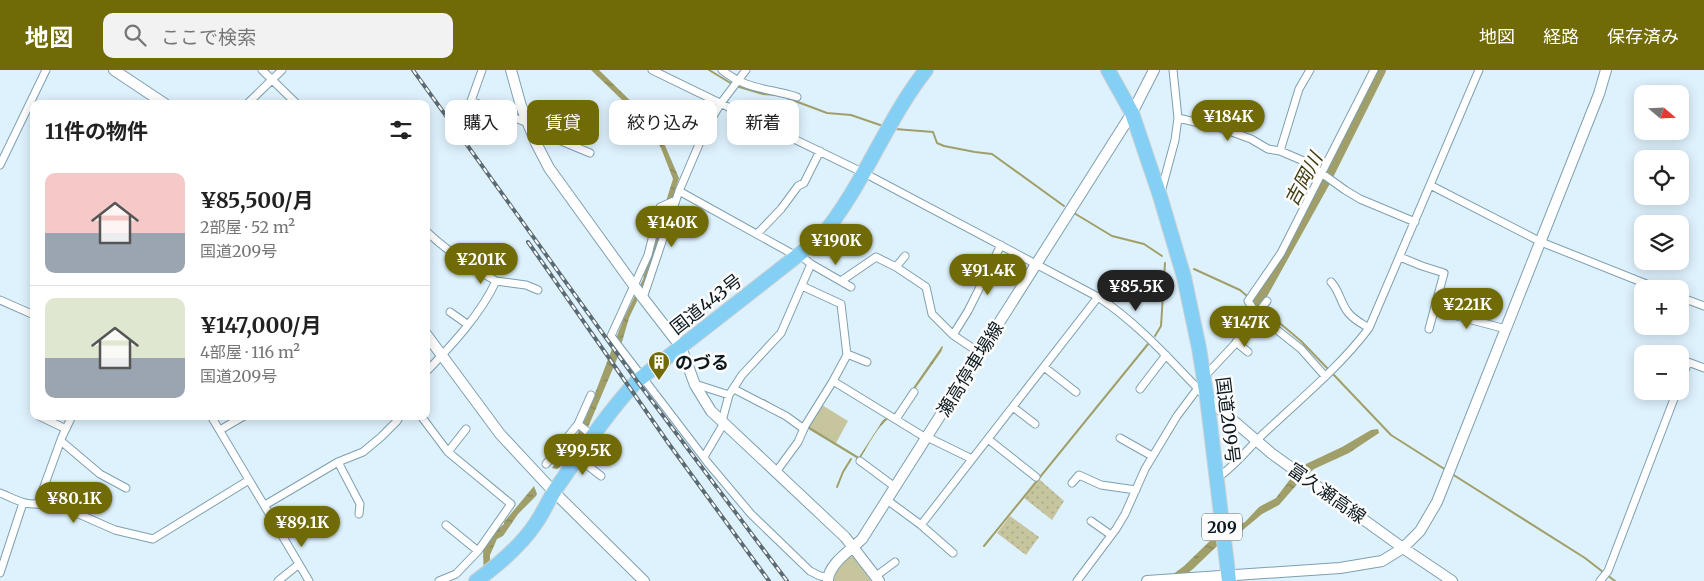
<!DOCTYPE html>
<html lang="ja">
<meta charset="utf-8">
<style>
:root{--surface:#fff;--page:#f2f2f2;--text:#222;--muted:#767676;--line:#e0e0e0;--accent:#706b06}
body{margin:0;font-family:Merriweather,"Noto Sans JP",serif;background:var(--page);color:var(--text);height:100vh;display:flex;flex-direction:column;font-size:19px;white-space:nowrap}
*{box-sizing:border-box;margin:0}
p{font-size:16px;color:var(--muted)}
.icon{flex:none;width:28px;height:28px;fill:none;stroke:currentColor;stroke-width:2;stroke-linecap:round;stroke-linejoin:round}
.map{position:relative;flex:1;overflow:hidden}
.side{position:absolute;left:30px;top:30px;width:400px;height:320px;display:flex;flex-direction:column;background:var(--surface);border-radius:10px;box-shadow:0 2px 12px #0003}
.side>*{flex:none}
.guide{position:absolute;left:445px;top:30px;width:475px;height:45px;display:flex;gap:10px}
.needle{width:32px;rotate:109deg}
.tools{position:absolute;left:1634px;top:15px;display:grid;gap:10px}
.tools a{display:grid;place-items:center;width:55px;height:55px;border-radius:10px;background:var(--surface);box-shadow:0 2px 12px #0003;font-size:25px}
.price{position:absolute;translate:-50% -42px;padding:0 11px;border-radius:18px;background:var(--accent);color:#fff;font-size:16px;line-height:32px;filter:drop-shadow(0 1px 2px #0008)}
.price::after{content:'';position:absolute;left:50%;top:30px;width:15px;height:11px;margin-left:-8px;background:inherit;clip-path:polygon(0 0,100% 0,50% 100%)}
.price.current{background:#222;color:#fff}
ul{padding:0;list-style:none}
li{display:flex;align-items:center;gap:15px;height:125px;padding:0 15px}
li+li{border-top:1px solid var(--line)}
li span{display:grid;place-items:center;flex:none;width:140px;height:100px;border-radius:10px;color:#555}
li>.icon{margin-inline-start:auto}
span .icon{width:60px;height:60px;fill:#fffc;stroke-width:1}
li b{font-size:21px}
h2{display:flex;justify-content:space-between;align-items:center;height:60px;padding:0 15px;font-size:21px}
.chip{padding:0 18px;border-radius:10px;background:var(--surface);box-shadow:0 2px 12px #0003;font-size:18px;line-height:45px}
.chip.current{background:var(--accent);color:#fff}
header{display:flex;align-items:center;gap:30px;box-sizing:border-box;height:70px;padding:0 25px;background:var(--accent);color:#fff}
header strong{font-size:24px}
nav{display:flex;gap:28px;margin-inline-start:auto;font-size:18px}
.search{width:350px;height:45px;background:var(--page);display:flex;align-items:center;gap:12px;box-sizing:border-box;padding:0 18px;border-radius:10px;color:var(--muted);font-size:19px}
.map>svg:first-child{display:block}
.grass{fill:url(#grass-dots)}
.park{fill:#c6c59e}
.water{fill:url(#water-ripples)}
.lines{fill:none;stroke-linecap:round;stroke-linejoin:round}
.stream{stroke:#a19f69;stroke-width:2}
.river{stroke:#a19f69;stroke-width:12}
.street-casing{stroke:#7e9fb0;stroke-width:9}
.secondary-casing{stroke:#7e9fb0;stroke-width:12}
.highway-casing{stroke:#ced1d2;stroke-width:16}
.street{stroke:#fff;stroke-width:7}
.secondary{stroke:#fff;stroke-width:10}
.highway{stroke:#84d0f5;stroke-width:14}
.rail-casing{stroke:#5b6b73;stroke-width:4}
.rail{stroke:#fcfcfc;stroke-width:2;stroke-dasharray:5.5;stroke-linecap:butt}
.labels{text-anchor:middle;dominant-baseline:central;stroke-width:5;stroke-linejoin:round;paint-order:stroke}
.shield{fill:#fcfcfc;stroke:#545d61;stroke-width:1}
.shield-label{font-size:16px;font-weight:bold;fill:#0c191f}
.street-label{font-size:18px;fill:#0c191f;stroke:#fcfcfc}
.poi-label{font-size:18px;font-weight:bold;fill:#0c191f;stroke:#fcfcfc;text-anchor:start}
.water-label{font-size:19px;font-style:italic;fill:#3e3b0f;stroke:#fcfcfc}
</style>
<header>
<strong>地図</strong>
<div class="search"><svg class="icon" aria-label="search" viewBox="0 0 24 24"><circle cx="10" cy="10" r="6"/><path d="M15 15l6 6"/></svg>ここで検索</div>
<nav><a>地図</a><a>経路</a><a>保存済み</a></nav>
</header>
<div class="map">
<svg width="1704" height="511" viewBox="0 0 1704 511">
<defs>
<pattern id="grass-dots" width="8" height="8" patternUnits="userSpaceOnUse" patternTransform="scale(1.25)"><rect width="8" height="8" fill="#c6c59e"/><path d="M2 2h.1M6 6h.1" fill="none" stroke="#a9a988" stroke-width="1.8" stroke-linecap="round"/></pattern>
<pattern id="water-ripples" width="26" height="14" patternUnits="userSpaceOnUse" patternTransform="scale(1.25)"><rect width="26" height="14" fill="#a19f69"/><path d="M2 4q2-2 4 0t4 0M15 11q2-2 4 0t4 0" fill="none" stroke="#828156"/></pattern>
</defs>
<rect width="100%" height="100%" fill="#def2fd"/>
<path class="grass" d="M1039 409 1064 431 1052 450 1024 428Z
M1010 446 1039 467 1026 485 997 463Z"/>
<path class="park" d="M822 335 848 351 836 373 808 357Z
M848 486H851L855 488 871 511H834C834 502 841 491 848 486Z"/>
<path class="water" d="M591 0H599L646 46 660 64 679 108 645 214 629 248 617 289 589 355 560 397 557 399 552 398 573 372 586 347 623 250 644 207 642 203 644 204C652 183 659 163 664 142L663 141 673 109 661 78 647 54Z
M942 276 943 277 941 282 898 343C879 351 870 373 860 389H858L762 331 764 329 859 387 883 350 897 341Z
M1378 359 1379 363 1349 383 1314 399 1300 411 1279 435 1262 444 1232 469 1216 477 1193 499 1178 511H1164L1184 496 1216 465 1245 452 1259 437 1276 428 1291 408 1306 394 1342 377 1371 360Z
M534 416 537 424 536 426 518 444 503 466 497 469 490 485V511H484L483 480C488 470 497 459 504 454V452Z"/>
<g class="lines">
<path class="stream" d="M709 0 732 14
M736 16 763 24 778 25
M787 28 827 43 851 45 883 56
M895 59 933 62 937 73 944 76 975 82 992 84 1064 136
M1074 143 1112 166 1144 174 1162 186
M1194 199 1240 220 1247 226
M1251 229 1301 271 1329 300
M1155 266 1161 256 1165 193
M1332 303 1391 365 1446 400
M1452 404 1585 488 1603 502
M837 417 843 402 851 389
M984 476 1148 274
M1607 505 1615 511"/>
<path class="river" d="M1256 234 1325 110 1380 0"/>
<g class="street-casing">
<path id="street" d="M262 0 297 34
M482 0 471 31 528 53
M652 0 868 105 1098 227C1139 254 1171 291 1205 326
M722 0C746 20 769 18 797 27
M247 34 282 0
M1178 48 1221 58 1251 69 1268 79 1280 81 1306 92 1345 120 1360 129 1415 152
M530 58 590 83
M1280 81 1299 19 1310 0
M0 95 46 0
M1430 115 1541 172 1659 219
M679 121 798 187
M1161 122 1175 70 1178 48 1173 0
M676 130 660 137 648 185 611 266 708 393 751 444 810 501 820 506 828 507
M426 161C447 181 471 197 496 211 481 244 451 276 426 302
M758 163 781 139 798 116 804 113 820 81
M800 185 811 194 851 217
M1400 187 1422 196 1444 203 1429 259
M896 197 926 217 932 244 953 265 980 283
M496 211 526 215 538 220
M841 211 876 187 896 197 905 186
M1331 212C1339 220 1340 231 1347 241 1352 249 1361 253 1369 258
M1680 227 1704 236
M643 228 679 121 706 58 721 33 746 0
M0 230 34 245
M1434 240 1506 259
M450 242 467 254
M953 265 968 241 1001 175
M1236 272 1248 282
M847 284 867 292
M1044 297 1076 322
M1325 306 1301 279 1256 243 1248 231 1281 183 1374 0
M1204 307 1234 275 1267 231
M833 311 926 368
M695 314 729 325
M1680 314 1688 292 1704 298
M734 319 786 346 804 359
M1140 319 1166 285
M591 325 578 354 593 366
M1013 337 1035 354
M39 346 66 359
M211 346 299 494 278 511
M421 346 448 382 511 434 478 481 446 455
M896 349 914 322
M722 351 729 325 742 305 781 263 811 194
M220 360 244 346
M927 367 972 389
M1120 368 1152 386
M988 369 1036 407
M61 371 100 404 126 418
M448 382 466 359
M704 387 724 353
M578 388 601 406
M860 391 895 417
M338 392 360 434 359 444
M546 394 578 354
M776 402 798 372 805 356 833 311 847 285 841 234 802 216
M1217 408C1234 397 1247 380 1261 366 1298 331 1339 298 1369 258L1479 0
M1072 413 1079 405 1101 415 1136 420
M0 423C11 427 26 437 38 433L62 367 72 346
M887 430 921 455 953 483
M36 434 65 438 115 460 153 469 249 410
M265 435 338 392 363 382 381 367 397 351 400 346
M1091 451 1111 465
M921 455 1098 227
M299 494 309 511
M0 503 23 433
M876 506 895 492
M439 511 456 504 478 481
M1077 511 1116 459 1125 444 1145 399 1177 346 1198 318
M1600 511 1608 501 1677 321"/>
</g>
<g class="secondary-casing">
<path id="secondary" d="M114 0 165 34
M511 0 521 36 536 73 549 98 643 228 681 277 695 315 711 341 845 467 879 511
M426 264 500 364 554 422 644 511
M1207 328 1271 383 1403 478 1452 511
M828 511C828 494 851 480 862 469L1132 43 1154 0
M1147 511 1340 498 1382 491 1403 478 1420 461 1437 432 1599 24 1606 0"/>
</g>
<g class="highway-casing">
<path id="highway" d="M1108 0 1132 43 1160 126 1184 207 1199 278 1207 328 1229 511
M476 511C498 495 521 476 536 453 543 443 548 431 555 420 581 383 606 344 637 311L820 168C863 117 885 52 926 0"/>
</g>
<use href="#street" class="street"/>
<use href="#secondary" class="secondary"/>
<use href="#highway" class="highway"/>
<g class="rail-casing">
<path id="rail" d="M413 0 637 311 787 511
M528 172 669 374 769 511"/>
</g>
<use href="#rail" class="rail"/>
</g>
<defs>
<g id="building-pin" transform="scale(1.125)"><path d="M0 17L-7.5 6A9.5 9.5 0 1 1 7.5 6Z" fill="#706b06" stroke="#fcfcfc"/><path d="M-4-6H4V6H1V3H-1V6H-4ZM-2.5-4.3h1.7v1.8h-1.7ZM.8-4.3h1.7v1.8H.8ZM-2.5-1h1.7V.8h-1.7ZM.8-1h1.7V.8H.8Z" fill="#fff"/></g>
</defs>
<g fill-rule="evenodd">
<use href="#building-pin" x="659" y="292"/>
</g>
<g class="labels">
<rect class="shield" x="1202" y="443.5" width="40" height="27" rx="4"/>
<g class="shield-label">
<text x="1222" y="457">209</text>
</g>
<g class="street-label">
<text transform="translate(706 234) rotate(-38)">国道443号</text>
<text transform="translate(970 299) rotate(-58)">瀬高停車場線</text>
<text transform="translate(1228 350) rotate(83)">国道209号</text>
<text transform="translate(1327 423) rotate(35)">富久瀬高線</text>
</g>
<g class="poi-label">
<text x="675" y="292">のづる</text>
</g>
<g class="water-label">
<text transform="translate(1303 109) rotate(-62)">吉岡川</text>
</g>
</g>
</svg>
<div class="tools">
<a><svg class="needle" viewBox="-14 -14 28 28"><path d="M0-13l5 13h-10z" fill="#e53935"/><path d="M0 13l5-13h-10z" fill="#767676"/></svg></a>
<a><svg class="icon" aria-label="locate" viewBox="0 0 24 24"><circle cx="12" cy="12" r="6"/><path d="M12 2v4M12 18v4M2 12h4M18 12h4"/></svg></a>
<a><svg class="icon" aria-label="layers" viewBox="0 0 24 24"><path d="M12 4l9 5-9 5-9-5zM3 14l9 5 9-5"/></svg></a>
<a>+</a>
<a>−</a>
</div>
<b class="price" style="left:1228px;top:72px">¥184K</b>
<b class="price" style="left:672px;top:178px">¥140K</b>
<b class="price" style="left:836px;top:196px">¥190K</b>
<b class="price" style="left:481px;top:215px">¥201K</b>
<b class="price" style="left:988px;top:226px">¥91.4K</b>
<b class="price current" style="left:1136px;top:242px">¥85.5K</b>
<b class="price" style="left:1467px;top:260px">¥221K</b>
<b class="price" style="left:1245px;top:278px">¥147K</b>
<b class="price" style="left:583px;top:406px">¥99.5K</b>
<b class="price" style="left:74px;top:454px">¥80.1K</b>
<b class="price" style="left:302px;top:478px">¥89.1K</b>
<div class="guide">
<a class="chip">購入</a>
<a class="chip current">賃貸</a>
<a class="chip">絞り込み</a>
<a class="chip">新着</a>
</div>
<section class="side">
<h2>11件の物件<svg class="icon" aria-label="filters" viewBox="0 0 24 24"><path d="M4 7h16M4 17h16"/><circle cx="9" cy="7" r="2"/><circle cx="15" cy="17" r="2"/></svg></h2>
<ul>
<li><span style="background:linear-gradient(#f6c9c9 60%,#9aa5b1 0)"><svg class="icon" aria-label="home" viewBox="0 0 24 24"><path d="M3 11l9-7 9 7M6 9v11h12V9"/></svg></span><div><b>¥85,500/月</b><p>2部屋 · 52 m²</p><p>国道209号</p></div></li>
<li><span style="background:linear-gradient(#dfe7d0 60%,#9aa5b1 0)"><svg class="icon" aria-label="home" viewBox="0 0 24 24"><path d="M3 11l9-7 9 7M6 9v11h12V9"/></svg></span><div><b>¥147,000/月</b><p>4部屋 · 116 m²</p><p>国道209号</p></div></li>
</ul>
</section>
</div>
